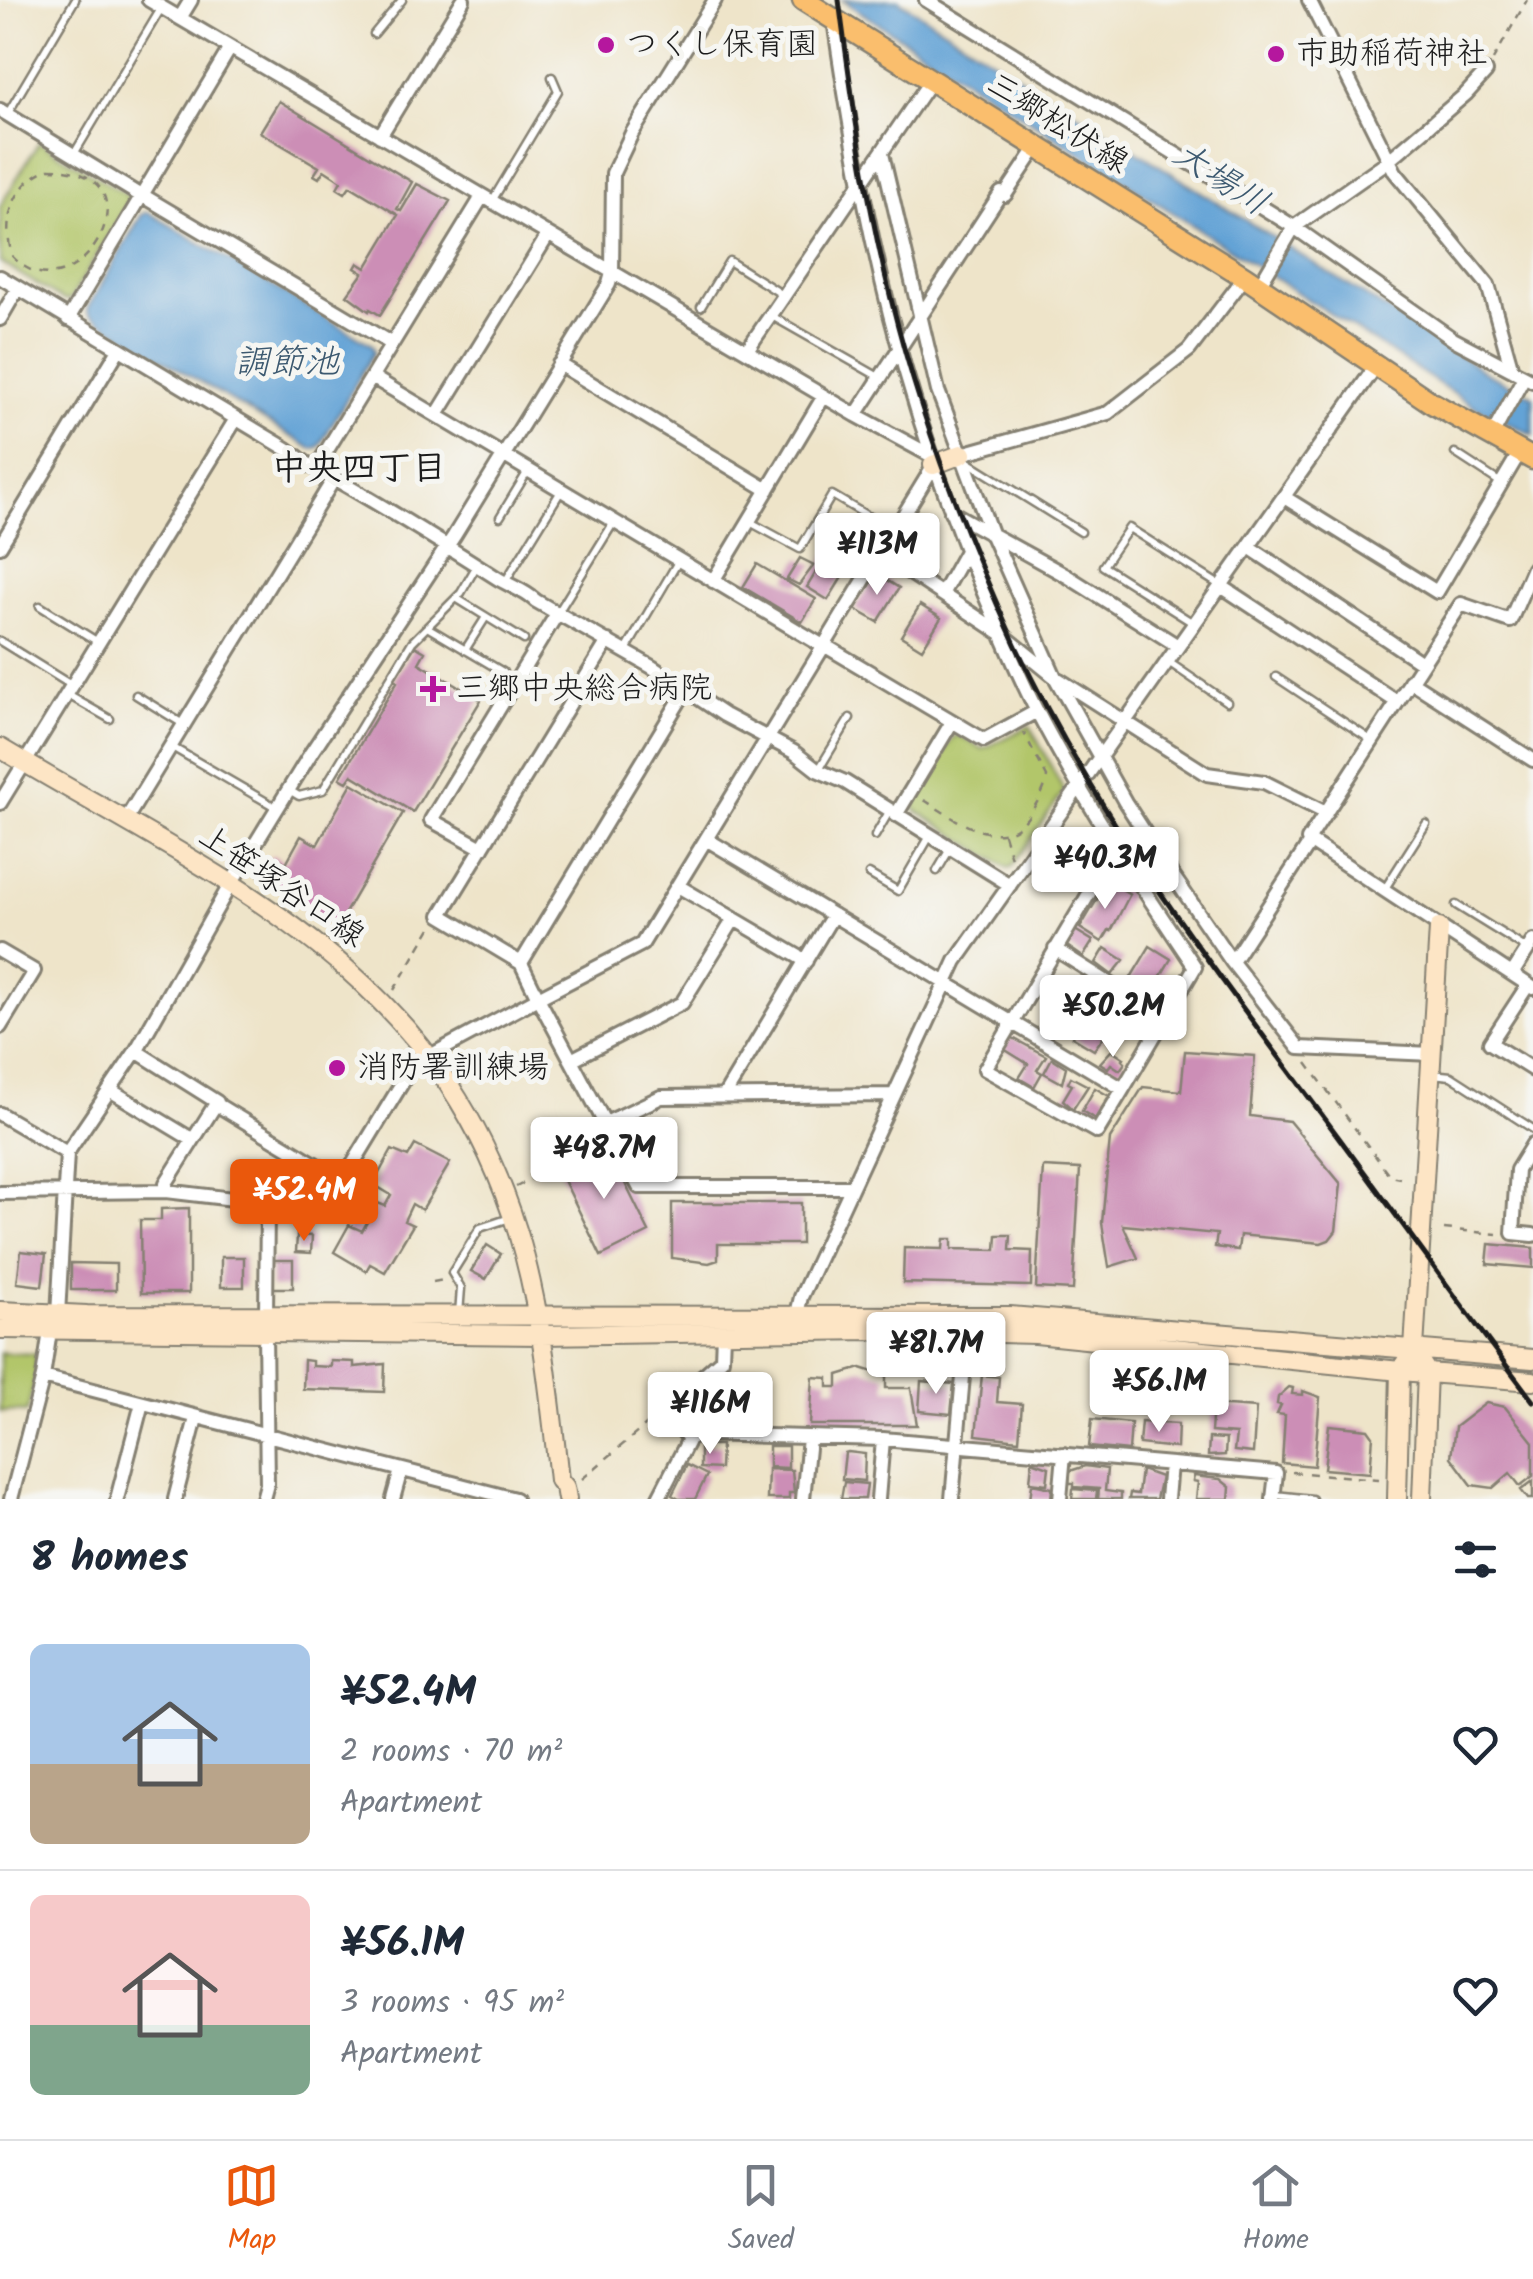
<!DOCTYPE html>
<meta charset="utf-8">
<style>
:root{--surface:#fff;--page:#f2f2f3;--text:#1f2937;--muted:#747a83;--line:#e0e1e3;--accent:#ea580c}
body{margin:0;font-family:Kalam,"Klee One",sans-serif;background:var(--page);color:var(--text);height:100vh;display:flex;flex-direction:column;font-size:38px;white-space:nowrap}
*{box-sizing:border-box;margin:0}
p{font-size:32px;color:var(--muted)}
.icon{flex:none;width:55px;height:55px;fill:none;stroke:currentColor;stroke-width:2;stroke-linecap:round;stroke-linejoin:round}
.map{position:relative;height:1499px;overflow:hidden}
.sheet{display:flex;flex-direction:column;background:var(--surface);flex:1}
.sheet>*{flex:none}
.price{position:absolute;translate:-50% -85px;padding:0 22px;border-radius:10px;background:#fff;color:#222;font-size:32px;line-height:65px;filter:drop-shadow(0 2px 5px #0008)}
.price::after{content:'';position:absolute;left:50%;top:60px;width:30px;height:22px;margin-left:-15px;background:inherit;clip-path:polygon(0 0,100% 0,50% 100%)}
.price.current{background:var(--accent);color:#fff}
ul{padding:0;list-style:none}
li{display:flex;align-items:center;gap:30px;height:250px;padding:0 30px}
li+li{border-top:2px solid var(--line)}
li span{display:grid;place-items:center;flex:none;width:280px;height:200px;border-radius:15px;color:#555}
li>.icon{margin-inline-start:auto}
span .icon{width:120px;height:120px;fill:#fffc;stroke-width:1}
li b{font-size:42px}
h2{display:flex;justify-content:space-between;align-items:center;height:120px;padding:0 30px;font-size:42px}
.tabs{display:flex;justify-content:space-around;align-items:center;height:140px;border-top:2px solid var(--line);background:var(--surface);font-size:28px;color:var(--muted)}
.tabs a{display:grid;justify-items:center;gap:5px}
.tabs .current{color:var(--accent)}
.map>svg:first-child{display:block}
.green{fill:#b2c66b;stroke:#677144;stroke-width:2.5}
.water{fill:#63a3d6;stroke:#406079;stroke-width:2.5}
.building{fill:#cc8eb6}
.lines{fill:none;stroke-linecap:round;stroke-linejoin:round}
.lane-casing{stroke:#858072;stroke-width:11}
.street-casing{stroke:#858072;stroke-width:18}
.secondary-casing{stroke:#858072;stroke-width:22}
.primary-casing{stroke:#858072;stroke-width:25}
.path{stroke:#858072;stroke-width:2.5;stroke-dasharray:8 8;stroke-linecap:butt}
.lane{stroke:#fff;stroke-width:6}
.street{stroke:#fff;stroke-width:12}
.secondary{stroke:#fde5c5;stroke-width:18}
.primary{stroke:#fabe6d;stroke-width:20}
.rail{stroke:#1c1c1c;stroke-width:5}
.poi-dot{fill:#b5179e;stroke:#f6f6f2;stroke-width:4}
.labels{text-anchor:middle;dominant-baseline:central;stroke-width:10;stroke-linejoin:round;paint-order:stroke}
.poi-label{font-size:32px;fill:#1c1c1c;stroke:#f6f6f2;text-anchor:start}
.street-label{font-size:32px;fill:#1c1c1c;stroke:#f6f6f2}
.water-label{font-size:35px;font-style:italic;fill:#3c5970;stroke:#f6f6f2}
.neighbourhood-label{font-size:35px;font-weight:bold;fill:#1c1c1c;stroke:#f6f6f2}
</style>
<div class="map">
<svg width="1533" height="1499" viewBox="0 0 1533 1499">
<rect width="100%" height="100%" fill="#f6f6f2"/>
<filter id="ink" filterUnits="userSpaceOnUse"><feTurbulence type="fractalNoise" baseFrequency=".01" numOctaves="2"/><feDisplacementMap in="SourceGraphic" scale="20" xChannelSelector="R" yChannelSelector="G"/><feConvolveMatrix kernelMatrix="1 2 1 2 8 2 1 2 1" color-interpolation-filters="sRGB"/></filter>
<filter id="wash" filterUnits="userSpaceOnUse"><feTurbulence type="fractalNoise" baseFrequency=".0048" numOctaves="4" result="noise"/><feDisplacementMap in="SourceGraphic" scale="40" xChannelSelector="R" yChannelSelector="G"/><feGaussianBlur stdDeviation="2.25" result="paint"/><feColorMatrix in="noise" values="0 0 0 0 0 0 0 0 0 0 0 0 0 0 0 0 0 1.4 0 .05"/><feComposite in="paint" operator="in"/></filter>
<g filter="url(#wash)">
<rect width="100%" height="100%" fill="#eee4c9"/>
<path class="green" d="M39 142 127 195 129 202 70 300H63L0 262V206Z
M1030 726 1064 791 1012 867 1008 868 917 811 913 804 953 737 959 735 983 749Z
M0 1353 36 1354V1375L27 1412 0 1411Z"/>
<path class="water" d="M842 0H898L1490 375 1533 396V435L1477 408Z
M148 212 372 345 374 352 319 447 312 449 89 315 87 309 142 214Z"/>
<g id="blocks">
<path class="building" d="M279 101 412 182 397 209 401 211 417 184 450 201 380 315 370 309 369 311 347 295 363 273 355 268 358 263 366 268 398 215 350 186 345 193 337 188 341 181 324 170 319 178 314 175 319 167 260 132Z
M839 534 860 548 828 600 807 587Z
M800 558 814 565 799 585 787 579Z
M757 564 816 599 802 622 743 587Z
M877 574 899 588 878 622 855 609Z
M920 605 941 618 922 649 901 636Z
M415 646 425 652 419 663 481 700 413 812 352 775 347 782 340 778 397 682 394 680Z
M352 783 403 813 337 927 301 906 304 902 259 876 272 855 286 863 301 836 317 845Z
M1108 881 1130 894 1111 931 1109 930 1102 942 1080 928Z
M1075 930 1093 941 1083 957 1067 946Z
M1150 946 1171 959 1148 997 1127 984Z
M1105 948 1124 960 1112 975 1096 963Z
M1093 985 1115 999 1107 1012 1085 998Z
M1094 1011 1113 1023 1094 1050 1072 1037 1080 1023 1086 1026Z
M1011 1037 1046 1056 1037 1070 1042 1073 1034 1087 1019 1078 1028 1064 1004 1049Z
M1112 1050 1124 1058 1122 1060 1125 1063 1120 1070 1111 1064 1108 1068 1100 1063Z
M1185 1051 1255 1056 1250 1116 1289 1121 1341 1184 1336 1231 1329 1240 1321 1243 1240 1235 1238 1250 1215 1247 1217 1234 1123 1225 1138 1258 1109 1267 1102 1223 1110 1139 1143 1087 1181 1091Z
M1052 1058 1066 1067 1062 1083 1044 1073Z
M1071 1077 1088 1086 1073 1109 1063 1100 1072 1085 1068 1083Z
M1095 1088 1109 1096 1095 1119 1082 1111Z
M415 1145 450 1163 422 1210 412 1204 404 1221 413 1225 385 1272 370 1264 366 1271 334 1252 349 1225 362 1231 378 1203 385 1206 391 1195 373 1184 392 1150 408 1157Z
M608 1149 649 1232 601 1256 560 1172Z
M1043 1167 1080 1169 1073 1290 1036 1288Z
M672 1203H801V1244H718V1260L709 1263 672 1258Z
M189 1208V1293H141L140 1220H161V1209Z
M297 1235 312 1236 311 1253 296 1252Z
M997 1235H1011L1010 1250 1032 1251 1031 1286 903 1283 904 1248 943 1249 944 1239H952V1249L996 1250Z
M1489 1244 1533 1248V1268L1487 1264Z
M487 1245 501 1254 486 1279 471 1271Z
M21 1251 46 1254 42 1286 17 1283Z
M221 1257H244V1287H221Z
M271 1260H293V1288H271Z
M71 1263 116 1264V1290H71Z
M304 1360 312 1361V1366L331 1367V1361L354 1362V1367L385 1364 384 1392 303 1389Z
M861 1368 886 1376V1388H911L917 1425H810L813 1377 828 1378V1387H838V1375Z
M982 1375 999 1377 997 1402 1022 1404 1019 1440 976 1435Z
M921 1381 954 1384 951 1414 919 1411Z
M1289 1387 1293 1388 1292 1394 1303 1395V1391L1320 1397 1314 1466 1282 1463 1285 1415 1277 1414 1281 1405 1277 1404 1278 1397Z
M701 1394 748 1395V1427L701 1426Z
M1486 1403 1505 1407 1533 1442V1476L1520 1486 1510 1473 1493 1488 1472 1485 1451 1457 1455 1427Z
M1213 1405 1256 1408 1253 1453 1234 1451 1236 1434 1211 1432Z
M1092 1419 1131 1423 1129 1451 1089 1447Z
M1141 1422 1178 1424 1177 1448 1139 1444Z
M1329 1425 1368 1429 1373 1436 1370 1473 1324 1469Z
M1209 1438 1226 1439 1225 1455 1208 1456Z
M700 1445H721L720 1469 700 1468Z
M769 1446H788V1468L769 1467Z
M848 1452 865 1454 864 1481 842 1479 845 1453Z
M1032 1461 1049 1467 1047 1484 1030 1482Z
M687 1465 707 1475 695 1499H679L672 1495Z
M1085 1466 1107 1469 1105 1491 1121 1493V1499H1098L1099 1489 1074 1487V1483H1069L1070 1471Z
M768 1469 792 1470 794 1493H789V1499H767Z
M1141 1470 1161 1477 1156 1499H1129L1130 1493 1138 1494Z
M1194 1476 1220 1479 1230 1487 1229 1499H1196L1198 1482 1193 1481Z
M1533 1481V1499H1528L1521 1490Z
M844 1482 867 1484 865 1499H841Z
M1032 1484 1052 1488 1051 1499H1030Z
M1073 1489 1097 1491 1096 1499H1072Z"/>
</g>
</g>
<g filter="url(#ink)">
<use href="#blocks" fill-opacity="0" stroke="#858072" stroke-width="2.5"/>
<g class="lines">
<g class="lane-casing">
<path id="lane" d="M374 34 402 0
M8 113 75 0
M74 154 162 7
M492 201 558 91 552 77
M701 307 729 261 783 295
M770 315 879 377
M1455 453 1501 483
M965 460 1081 532
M500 517 528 471
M750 522 800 549 832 495 893 531
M505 582 561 491
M456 598 524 640
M40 606 98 642
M559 611 614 522
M1193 623 1103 566 1129 528 1221 586
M427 627 503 672
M0 641 71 685
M465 650 486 617
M625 652 679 560
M1167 661 1227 702
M1276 677 1371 740
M68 695 110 719
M136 695 183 724
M172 747 277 808
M819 769 850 718
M289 790 299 796 323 790 412 642 461 593 476 567
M875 836 889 812
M937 871 950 849
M869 874 898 891 930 836
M1384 890 1426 824
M1456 905 1527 949
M1432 1074 1451 1076 1533 1129
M459 1314 461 1288 452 1273 480 1228 510 1218
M1275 1495 1312 1499"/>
</g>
<g class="street-casing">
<path id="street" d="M149 0 856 415 930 455
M926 0 1294 227 1453 339 1533 381
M1309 0 1395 172 1488 285 1512 370
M180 18 191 0
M834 20C863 226 904 406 986 598 1003 637 1019 678 1039 715 1085 803 1140 885 1195 967L1123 1089
M0 110 141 196
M380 136 463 0
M882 154 938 391 991 533 1055 677 1125 802 1171 873 1232 962 1299 1048 1432 1054
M142 195 392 344
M0 277 287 449 306 463C371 498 433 537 497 578 510 586 524 590 536 601L652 667 724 715 794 752 817 770 845 782 1010 885
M1259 286 1294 227 1388 161 1466 94 1486 72
M0 319 18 288
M68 319 230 48
M747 350 931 80
M559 364 768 490
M372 377 823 646
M437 415 548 235
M856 415 1001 193 1005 195 1037 147
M1491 437 1524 377
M962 454 1108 413 1189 350 1245 277
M316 468 482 197
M1284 497 1437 592 1520 452
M951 512 1067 576 1178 646
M0 546 119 349
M1249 547 1422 663
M880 553 1002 634 1055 677 1207 774 1264 782 1326 813
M1533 568 1510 621 1461 604 1308 840 1533 988
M713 581 824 396
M1221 586 1397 702
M942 594 966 551
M824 645 984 740 1037 711
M1410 681 1533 760
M0 803 236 419
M896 815 952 722
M125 821 335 477
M706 839 1123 1089 1097 1132 985 1069 1116 848
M482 848 431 820 558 612
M678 886 806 961
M1055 949 1164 1018
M0 951 34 971 0 1027
M1232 962 1311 841
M521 963 686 690
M1512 974 1533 941
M1528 985 1490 1043 1533 1070
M136 1051 217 1102 166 1183V1191
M571 1060 682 1003 734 919
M110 1090 193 1140
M724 1096 833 915
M216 1104 343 1181
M0 1114 67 1153
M606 1123 661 1097 893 1095
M1533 1144 1517 1170 1513 1233 1533 1235
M850 1187H639L538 998 642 944 933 467
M0 1193 166 1191 325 1210 413 1065 538 998 521 963 441 915 608 641
M797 1314 801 1297 956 961 1376 366
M266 1316 267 1205
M43 1377 515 1499
M689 1439 665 1409 722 1359 723 1333
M11 1499 43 1377 50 1331 58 1315 67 1153 136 1051 230 885 311 753 454 536 609 284 612 273 613 173 632 133 715 0
M117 1499 142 1403
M175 1499 196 1418
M263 1499 267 1484 265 1333
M393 1499 401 1470
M658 1499 689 1439 699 1434 883 1439 1276 1473 1273 1499
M803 1499 809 1438
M878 1499 883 1439
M952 1499 967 1332
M1060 1499 1064 1454
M1167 1499 1170 1464"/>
</g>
<g class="secondary-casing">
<path id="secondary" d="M933 465 962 454
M0 748C220 880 436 965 518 1233 542 1313 550 1397 559 1480L565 1487 567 1499
M0 1311 87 1315 1010 1316 1533 1359
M0 1329 541 1335 874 1330 1036 1334 1400 1371 1533 1381
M1421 1363 1427 1372 1422 1499
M1397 1499 1400 1371 1414 1349 1439 928"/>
</g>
<g class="primary-casing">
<path id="primary" d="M803 0 1245 277 1432 403 1533 459"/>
</g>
<path class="path" d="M1493 60 1527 0
M49 169C168 169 76 324 13 257 0 222 14 181 49 169Z
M924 800C955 819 1002 856 1030 814 1037 802 1045 791 1047 777L1024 733
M1004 834 1011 858
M394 990 431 928
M1307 1063 1390 1176 1400 1178
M516 1187 598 1145
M1444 1229 1497 1234
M433 1282 444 1280
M1292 1472 1379 1479
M582 1479 652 1420"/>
<use href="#lane" class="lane"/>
<use href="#street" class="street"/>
<use href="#secondary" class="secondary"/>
<use href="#primary" class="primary"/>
<path class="rail" d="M839 0C852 100 866 201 891 299 920 417 964 533 1015 644 1091 807 1199 949 1305 1092 1382 1195 1456 1299 1533 1401"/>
</g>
</g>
<g class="poi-dot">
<circle cx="606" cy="45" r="10"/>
<circle cx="1276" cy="54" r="10"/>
<path d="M428 674h10v10h10v10h-10v10h-10v-10h-10v-10h10z"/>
<circle cx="337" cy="1068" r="10"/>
</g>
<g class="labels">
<g class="poi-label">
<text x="626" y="45">つくし保育園</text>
<text x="1296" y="54">市助稲荷神社</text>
<text x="456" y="689">三郷中央総合病院</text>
<text x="357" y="1068">消防署訓練場</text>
</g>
<g class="street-label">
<text transform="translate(1057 124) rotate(32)">三郷松伏線</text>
<text transform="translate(281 887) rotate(34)">上笹塚谷口線</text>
</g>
<g class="water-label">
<text transform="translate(1220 180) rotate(33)">大場川</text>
<text x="287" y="364">調節池</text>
</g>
<g class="neighbourhood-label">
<text x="359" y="470">中央四丁目</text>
</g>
</g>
</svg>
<b class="price" style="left:877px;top:598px">¥113M</b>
<b class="price" style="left:1105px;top:912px">¥40.3M</b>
<b class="price" style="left:1113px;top:1060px">¥50.2M</b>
<b class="price" style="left:604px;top:1202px">¥48.7M</b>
<b class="price current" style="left:304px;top:1244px">¥52.4M</b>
<b class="price" style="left:936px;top:1397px">¥81.7M</b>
<b class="price" style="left:1159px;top:1435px">¥56.1M</b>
<b class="price" style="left:710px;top:1457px">¥116M</b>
</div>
<section class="sheet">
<h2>8 homes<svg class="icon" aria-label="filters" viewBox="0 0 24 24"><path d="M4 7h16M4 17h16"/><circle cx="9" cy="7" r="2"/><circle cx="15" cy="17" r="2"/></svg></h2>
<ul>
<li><span style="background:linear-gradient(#a9c7e8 60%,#b9a48a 0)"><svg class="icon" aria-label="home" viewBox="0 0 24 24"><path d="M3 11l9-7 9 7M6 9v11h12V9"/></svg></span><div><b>¥52.4M</b><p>2 rooms · 70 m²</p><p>Apartment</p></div><svg class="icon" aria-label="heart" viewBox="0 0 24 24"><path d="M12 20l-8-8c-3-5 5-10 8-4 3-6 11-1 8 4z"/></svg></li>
<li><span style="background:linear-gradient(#f6c9c9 65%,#7fa58c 0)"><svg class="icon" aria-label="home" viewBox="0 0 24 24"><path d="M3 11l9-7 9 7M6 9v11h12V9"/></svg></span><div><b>¥56.1M</b><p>3 rooms · 95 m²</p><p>Apartment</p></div><svg class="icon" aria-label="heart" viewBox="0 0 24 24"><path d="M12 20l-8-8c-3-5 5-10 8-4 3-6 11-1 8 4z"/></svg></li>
</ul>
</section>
<nav class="tabs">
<a class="current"><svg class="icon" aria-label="map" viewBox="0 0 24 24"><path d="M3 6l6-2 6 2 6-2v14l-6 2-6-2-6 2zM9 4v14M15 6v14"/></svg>Map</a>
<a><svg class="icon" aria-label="saved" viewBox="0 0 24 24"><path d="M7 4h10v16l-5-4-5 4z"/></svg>Saved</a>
<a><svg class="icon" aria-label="home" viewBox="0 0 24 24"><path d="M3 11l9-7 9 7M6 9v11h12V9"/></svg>Home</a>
</nav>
